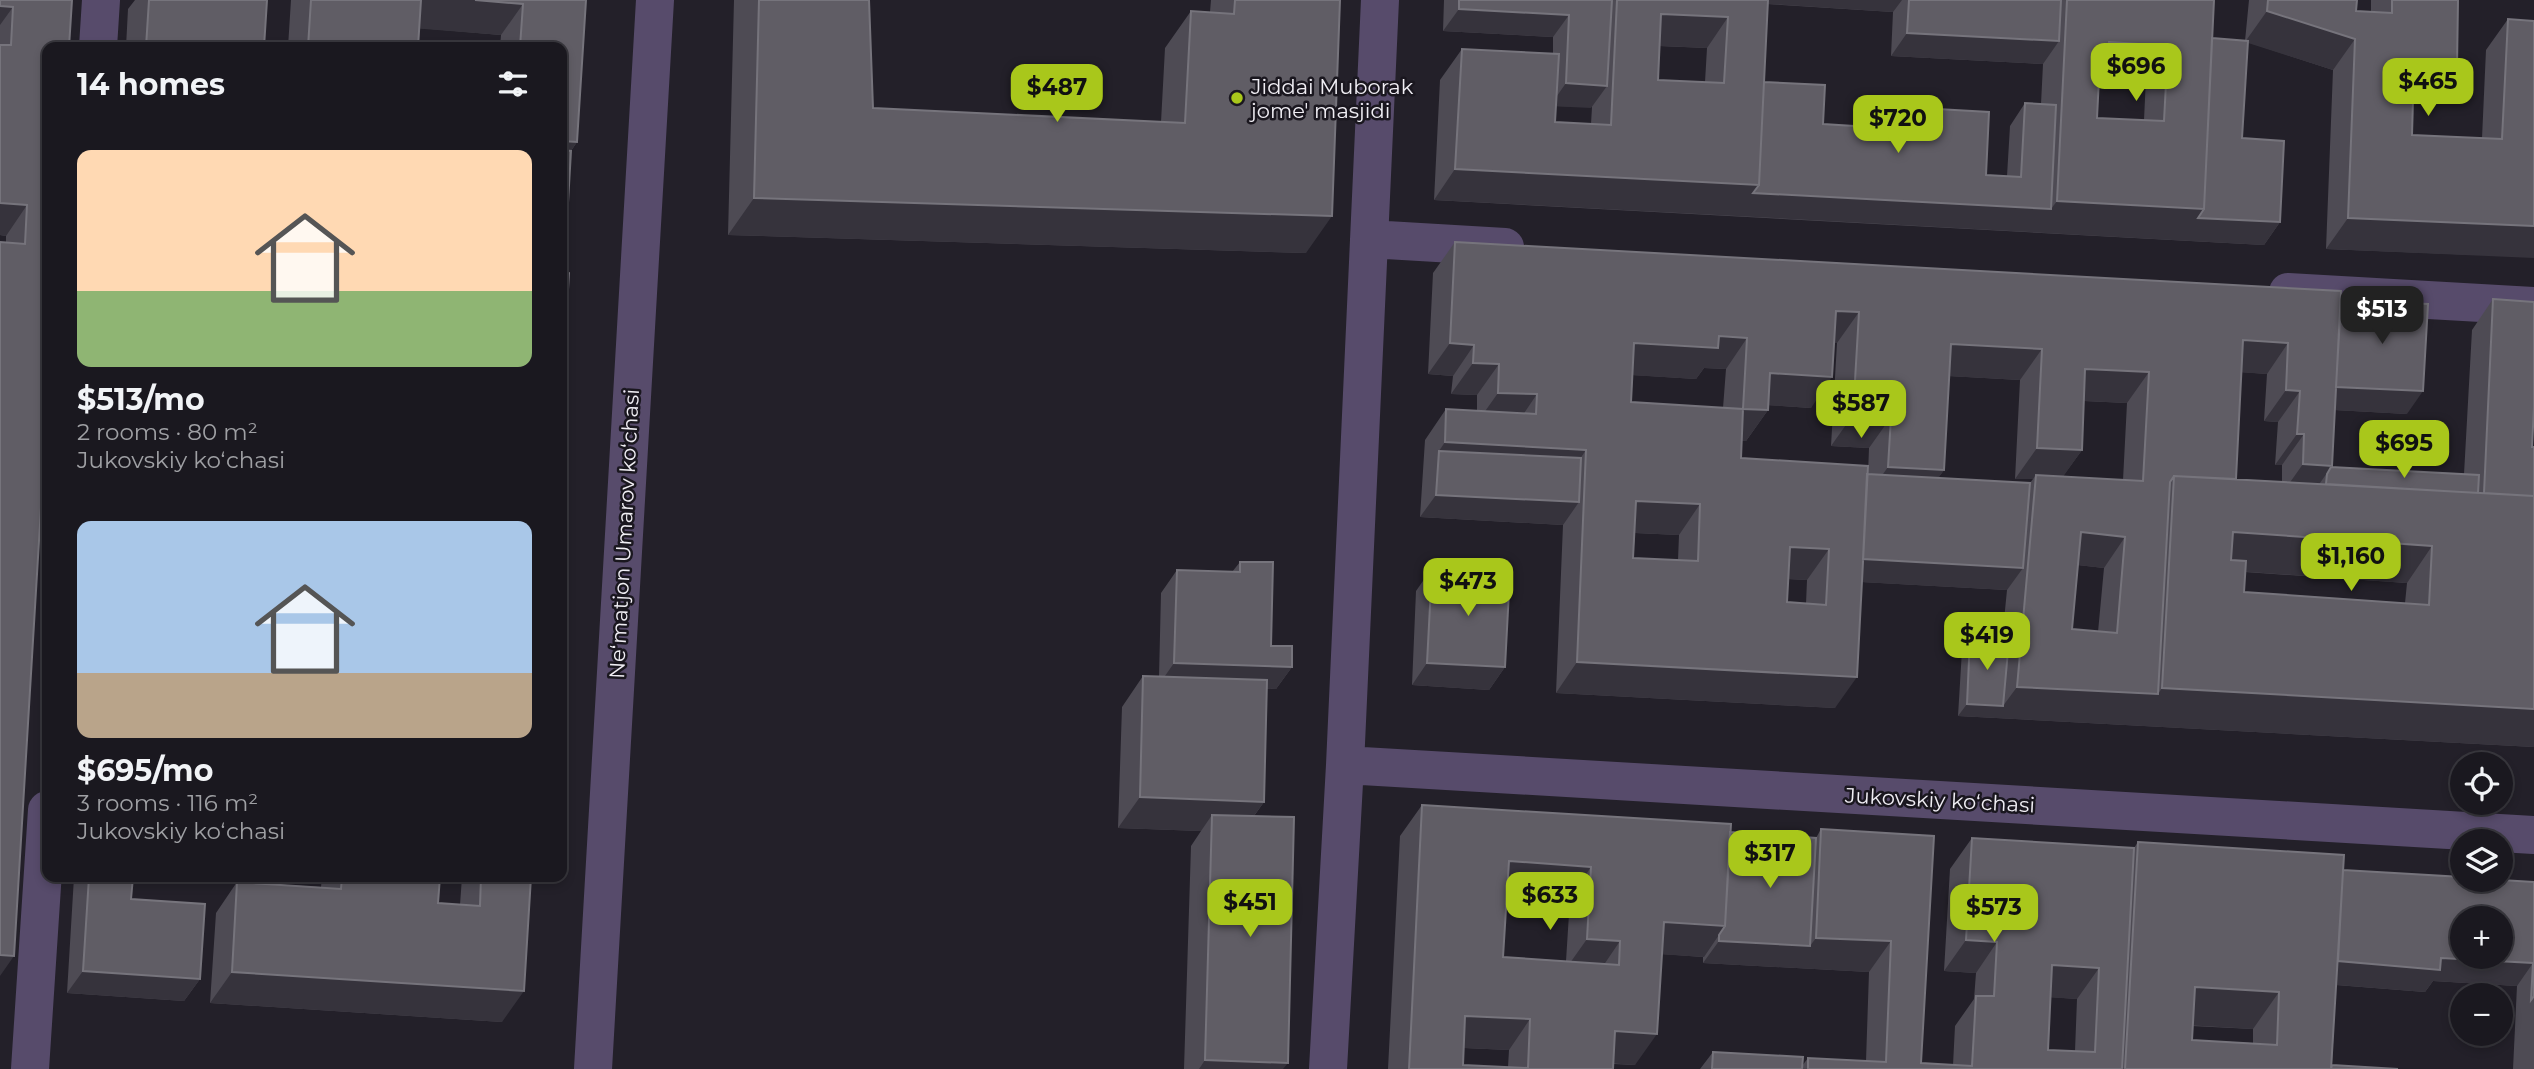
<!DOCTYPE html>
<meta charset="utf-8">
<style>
:root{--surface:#1a181f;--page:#27252c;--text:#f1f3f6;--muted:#9fa0a4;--line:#38373d;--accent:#a9c71b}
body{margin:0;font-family:Montserrat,sans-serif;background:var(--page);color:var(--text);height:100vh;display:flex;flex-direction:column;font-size:26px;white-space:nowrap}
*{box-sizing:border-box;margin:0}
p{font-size:23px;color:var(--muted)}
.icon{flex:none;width:38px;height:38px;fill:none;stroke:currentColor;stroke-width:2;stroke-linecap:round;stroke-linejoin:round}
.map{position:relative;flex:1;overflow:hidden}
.panel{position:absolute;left:42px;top:42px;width:525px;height:840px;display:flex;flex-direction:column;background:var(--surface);border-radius:14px;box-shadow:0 4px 10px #0003,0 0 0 2px var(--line)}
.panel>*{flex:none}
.controls{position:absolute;left:2450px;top:752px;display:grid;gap:14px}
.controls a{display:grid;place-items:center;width:63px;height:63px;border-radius:50%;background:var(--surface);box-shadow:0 4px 10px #0003,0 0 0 2px var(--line);font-size:35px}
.price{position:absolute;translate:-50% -60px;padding:0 16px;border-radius:14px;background:var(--accent);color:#111;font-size:23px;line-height:46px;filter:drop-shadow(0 2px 4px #0008)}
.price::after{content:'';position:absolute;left:50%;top:42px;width:21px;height:16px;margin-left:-10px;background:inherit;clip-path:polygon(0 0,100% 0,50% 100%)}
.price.on{background:#222;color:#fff}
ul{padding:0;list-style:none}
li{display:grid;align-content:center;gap:14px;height:371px;padding:0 35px}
li span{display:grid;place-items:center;height:217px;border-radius:14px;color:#555}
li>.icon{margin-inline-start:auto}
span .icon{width:126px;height:126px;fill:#fffc;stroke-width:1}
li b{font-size:30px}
h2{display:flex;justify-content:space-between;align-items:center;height:84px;padding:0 35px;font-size:30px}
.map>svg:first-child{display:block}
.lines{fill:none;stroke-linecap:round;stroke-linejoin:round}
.minor{stroke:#574b6b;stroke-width:38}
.wall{fill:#4e4b54;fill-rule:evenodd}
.shaded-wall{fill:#36333c}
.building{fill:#605d65;stroke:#76747c;stroke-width:2;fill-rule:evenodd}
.poi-dot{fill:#a9c71b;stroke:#1a171f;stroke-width:2.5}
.labels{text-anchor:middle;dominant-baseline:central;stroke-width:5;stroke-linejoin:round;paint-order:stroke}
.poi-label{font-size:21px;fill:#f0eef4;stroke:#1a171f;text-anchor:start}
.street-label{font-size:21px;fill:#f0eef4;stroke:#1a171f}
</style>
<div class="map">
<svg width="2534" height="1069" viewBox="0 0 2534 1069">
<rect width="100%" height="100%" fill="#232029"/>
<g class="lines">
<path class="minor" d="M98 47 101 0
M1369 239 1505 247
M2288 292 2534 306
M1345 765 2534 835
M30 1069 47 810
M593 1069 655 0
M1328 1069 1345 765 1380 0"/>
</g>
<path class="wall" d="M0 0H72L0 976 6 236 0 235Z
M135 0H267L264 47H126L128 9Z
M291 0H586L577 142 571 151 564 272 562 388V47H500L501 35 419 28 418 47H288Z
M734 0H869L873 108 1161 122 1165 48 1191 11 1210 12 1211 0H1340L1306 253 728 235Z
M1444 0H2214L2212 38 2245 41 2249 0H2357L2356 11 2371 12V0H2458L2435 98 2413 97 2412 135 2482 138 2486 50 2508 19 2534 21 2476 255 2326 249 2333 70 2247 42 2242 138 2280 222 2264 245 1434 200 1440 80 1462 49 1553 54V37L1443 31ZM1767 4 1893 12 1891 56 2043 64 2041 104 2025 103 2010 126 2007 176 1986 175 1903 107 1889 128 1823 124 1764 82ZM1659 46 1707 48 1705 82 1658 80ZM2107 74 2146 77 2144 120 2097 118 2099 90 2107 79ZM1556 106 1592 107 1591 124 1555 122Z
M1455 242 2341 300 2407 414 2335 410 2331 467 2464 474 2472 330 2493 299 2533 429 2532 447 2534 747 1958 716 1962 650 1970 638 2002 640 2007 590 1862 582 1835 708 1556 693 1563 525 1420 517 1425 440 1446 409 1477 411V395L1451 394 1453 376 1428 374 1433 273ZM1834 343H1837L1831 446 1869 448 1868 474 1741 458 1742 441H1746L1768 410V405L1811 408ZM1704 368 1726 369 1723 408 1631 402 1633 375 1696 379ZM2241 372 2267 374 2264 421 2278 422 2275 465H2282V482L2236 479ZM1949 376 2020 380 2015 479H2033L2030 483 1938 478 1944 470ZM2084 401 2127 403 2123 480 2063 476 2082 450ZM1635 533 1679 535 1678 560 1633 558ZM2078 565 2104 568 2098 632 2072 629ZM2245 572 2407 583 2405 603 2244 592ZM1788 579 1807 580 1806 604 1787 602Z
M1240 562 1271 646 1292 667 1276 689H1267L1264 802 1254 816 1283 1069H1184L1191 846 1201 831 1118 828 1122 707 1143 676 1159 677 1161 593 1177 570 1232 572Z
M1432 568 1505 667 1489 690 1412 685 1416 591Z
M1422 805 1730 832 1816 838 1821 829 1934 836 1921 1063 1953 1065 1955 1026 1974 999 1976 973 1944 971 1950 869 1972 838 2134 848 2138 842 2343 870 2534 882V1069H2513L2517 986 2433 981 2425 992 2336 985 2332 1065 2398 1069H1700L1713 1052 1802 1066 1808 1058 1866 1061 1869 972 1703 963V957L1662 954 1635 1065 1614 1064 1613 1069H1388L1400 836ZM1507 894 1570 898 1566 961 1503 957ZM2050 997 2077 999 2075 1051 2048 1050ZM2192 1026 2253 1029V1043L2192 1040ZM1464 1048 1509 1050 1508 1067 1463 1065Z
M74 877H133L131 899 200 979 184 1001 67 993Z
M322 877H440L438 903 460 905 462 877H531L502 1022 210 1003 216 913 237 882 321 887Z"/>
<path class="shaded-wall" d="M418 0H475L523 4 501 35 399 27Z
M1758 0H1902L1893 12 1755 3Z
M0 6 13 7 0 25Z
M1459 9 1569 15 1553 37 1443 31Z
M2267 11 2355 39 2333 70 2245 42Z
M1661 14 1728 17 1707 48 1639 45Z
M1907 33 2059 41 2043 64 1891 56Z
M2109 42 2168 46 2146 77 2087 73Z
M2414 65 2457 67 2435 98 2393 96Z
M2099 78 2107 79 2085 110Z
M1566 83 1607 86 1591 108 1550 106Z
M562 141 577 142 562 164Z
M1455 169 1759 185 1737 216 1434 200Z
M1753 193 2051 209 2057 201 2204 209 2280 222 2264 245 1737 216Z
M754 198 1332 216 1306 253 728 235Z
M0 203 27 205 6 236 0 235Z
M2348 218 2534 226V258L2326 249Z
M1836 311 1859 312 1837 343 1814 342Z
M1719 336 1747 338 1726 369 1704 368 1696 379 1613 374 1634 343Z
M2243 340 2288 343 2267 374 2221 371Z
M1450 343 1474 345 1453 376 1428 374Z
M1951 344 2042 349 2020 380 1929 375Z
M1473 363 1499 364 1477 395 1451 394Z
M2085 369 2149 372 2127 403 2064 400Z
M1770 373 1832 377 1811 408 1749 404Z
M2331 387 2423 391 2407 414 2315 409Z
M2286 390 2300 391 2278 422 2264 421Z
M1498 393 1537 394 1516 425 1476 424Z
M1743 409 1768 410 1746 441 1722 440Z
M1853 415 1891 417 1869 448 1831 446Z
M2297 434H2304L2282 465H2275Z
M1445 442 1586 450 1565 481 1439 451Z
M2037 448 2082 450 2060 481 2036 475 2033 479H2015Z
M2303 464 2332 466 2310 497 2281 495Z
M1888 467 1944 470 1922 501 1866 498Z
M1436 495 1579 502 1563 525 1420 517Z
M1636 501 1700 504 1679 535 1615 532Z
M2081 532 2125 537 2104 568 2059 563Z
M2233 532 2432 546 2407 583 2207 569Z
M1790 547 1829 549 1807 580 1769 578Z
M1858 559 2023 568 2007 590 1842 581Z
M1577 662 1857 677 1835 708 1556 693Z
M1174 663 1292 667 1276 689 1158 686Z
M1427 663 1505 667 1489 690 1412 685Z
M2017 687 2158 694 2162 688 2534 709V747L1958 716 1967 704 2003 706Z
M1140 797 1264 802 1242 832 1212 815 1201 831 1118 828Z
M1509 861 1591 867 1570 898 1487 892Z
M1664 922 1725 926 1704 957 1642 953Z
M1816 938 1891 941 1869 972 1703 963 1719 941 1810 946Z
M1587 939 1620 941 1599 972 1565 970Z
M1966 940 1997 942 1976 973 1944 971Z
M0 955 14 956 0 976Z
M2441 958 2533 963 2517 986 2433 981 2425 992 2312 983 2328 960Z
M2052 965 2099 968 2077 999 2030 996Z
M83 971 200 979 184 1001 67 993Z
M232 972 524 991 502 1022 210 1003Z
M2195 987 2279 992 2253 1029 2169 1024Z
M1465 1016 1530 1019 1509 1050 1444 1047Z
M1615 1031 1657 1034 1635 1065 1594 1062Z
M1205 1060 1288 1063 1283 1069H1199Z"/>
<path class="building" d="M0 0H72L69 47H47V408L14 956 0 955V242L25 244 27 205 0 203V45H11L13 7 0 6Z
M149 0H267L264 47H146Z
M311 0H421L418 47H308Z
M475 0H586L577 142 562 141V47H520L523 4Z
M759 0H869L873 108 1185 123 1191 11 1234 14 1235 0H1340L1332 216 754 198Z
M1459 0H1612L1607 86 1566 83 1569 15 1459 9Z
M1617 0H1768L1759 185 1455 169 1462 49 1559 54 1555 122 1611 125ZM1661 14 1728 17 1724 83 1658 80Z
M1909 0H2061L2059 41 1907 33Z
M2067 0H2214L2204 209 2057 201ZM2109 42 2168 46 2164 121 2097 118 2099 78 2107 79Z
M2268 0H2357L2356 11 2392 13V0H2458L2457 67 2414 65 2412 135 2502 139 2508 19 2534 21V226L2348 218 2355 39 2267 11Z
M2212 38 2248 41 2242 138 2284 141 2280 222 2198 218 2204 209Z
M1764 82 1825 85 1823 124 1902 129 1903 107 1989 112 1986 175 2021 177 2025 103 2056 105 2051 209 1753 193 1759 185Z
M562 150 571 151 564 272H562Z
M1455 242 2341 291 2332 466 2303 464 2304 434H2297L2300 391 2286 390 2288 343 2243 340 2236 479 2174 476 2170 482 2158 694 2017 687 2036 475 2143 481 2149 372 2085 369 2082 450 2037 448 2042 349 1951 344 1944 470 1888 467 1891 417 1853 415 1859 312 1836 311 1832 377 1770 373 1768 410 1743 409 1747 338 1719 336 1718 348 1634 343 1631 402 1743 409 1741 458 1868 466 1857 677 1577 662 1586 450 1445 442 1446 409 1536 414 1537 394 1498 393 1499 364 1473 363 1474 345 1450 343ZM1636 501 1700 504 1698 561 1633 558ZM2081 532 2125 537 2117 633 2072 629ZM1790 547 1829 549 1826 605 1787 602Z
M562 272 569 273 562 388Z
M2493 299 2534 302V407L2532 447H2534V496L2484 493Z
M2341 300 2428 304 2423 391 2336 387Z
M1439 451 1581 458 1579 502 1436 495Z
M2331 467 2479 475 2478 493 2326 484 2327 474Z
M1867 474 2030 483 2023 568 1863 559Z
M2174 476 2534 496V709L2162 688ZM2233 532 2432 546 2429 605 2244 592 2246 561 2231 560Z
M1240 562H1273L1271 646H1292V667L1174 663 1177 570 1240 572Z
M1432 568 1510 572 1505 667 1427 663Z
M1970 638 2009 640 2003 706 1967 704Z
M1143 676 1267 680 1264 802 1140 797Z
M1422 805 1731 824 1725 926 1664 922 1657 1034 1615 1031 1613 1069H1409ZM1509 861 1591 867 1587 939 1620 941 1619 965 1503 957ZM1465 1016 1530 1019 1528 1068 1463 1065Z
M1212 815 1294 817 1288 1063 1205 1060Z
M1821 829 1934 836 1921 1063 1972 1066 1976 996H1994L1997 942 1966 940 1972 838 2134 848 2122 1069H1808V1058L1886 1062 1891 941 1816 938ZM2052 965 2099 968 2095 1052 2048 1050Z
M1730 832 1816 838 1810 946 1719 941V935L1725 926Z
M2138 842 2344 855 2331 1069H2125ZM2195 987 2279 992 2277 1045 2192 1040Z
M2343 870 2462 877V880H2501L2534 882V996L2531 1000 2533 963 2441 958 2440 970 2338 961ZM2462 919H2501V957H2462Z
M89 877H133L131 899 205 904 200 979 83 971Z
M342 877H440L438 903 480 906 481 877H531L524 991 232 972 237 882 341 889Z
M1713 1052 1803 1057 1802 1069H1712Z
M2332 1065 2398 1069H2331Z"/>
<circle class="poi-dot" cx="1237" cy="98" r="7"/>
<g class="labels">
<g class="poi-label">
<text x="1251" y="86">Jiddai Muborak<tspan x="1251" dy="24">jome' masjidi</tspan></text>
</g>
<g class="street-label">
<text transform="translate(624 534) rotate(-87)">Neʻmatjon Umarov koʻchasi</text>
<text transform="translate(1940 800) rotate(3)">Jukovskiy koʻchasi</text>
</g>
</g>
</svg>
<div class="controls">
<a><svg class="icon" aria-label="locate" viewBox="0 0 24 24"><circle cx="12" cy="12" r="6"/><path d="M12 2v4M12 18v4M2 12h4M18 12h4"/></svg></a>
<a><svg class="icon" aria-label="layers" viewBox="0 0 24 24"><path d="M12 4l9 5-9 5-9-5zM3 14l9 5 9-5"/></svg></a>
<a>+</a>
<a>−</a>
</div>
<b class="price" style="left:2136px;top:103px">$696</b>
<b class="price" style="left:2428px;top:118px">$465</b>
<b class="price" style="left:1057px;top:124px">$487</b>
<b class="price" style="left:1898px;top:155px">$720</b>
<b class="price on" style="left:2382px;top:346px">$513</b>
<b class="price" style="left:1861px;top:440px">$587</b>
<b class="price" style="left:2404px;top:480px">$695</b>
<b class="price" style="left:2351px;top:593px">$1,160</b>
<b class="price" style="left:1468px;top:618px">$473</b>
<b class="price" style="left:1987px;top:672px">$419</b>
<b class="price" style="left:1770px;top:890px">$317</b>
<b class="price" style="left:1550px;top:932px">$633</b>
<b class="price" style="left:1250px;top:939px">$451</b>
<b class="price" style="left:1994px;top:944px">$573</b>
<section class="panel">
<h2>14 homes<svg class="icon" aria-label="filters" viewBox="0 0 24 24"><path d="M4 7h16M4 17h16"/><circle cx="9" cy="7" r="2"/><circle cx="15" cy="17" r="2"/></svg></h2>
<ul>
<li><span style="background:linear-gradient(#ffd9b3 65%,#8fb573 0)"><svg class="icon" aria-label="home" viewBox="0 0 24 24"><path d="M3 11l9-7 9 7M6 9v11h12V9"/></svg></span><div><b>$513/mo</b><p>2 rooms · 80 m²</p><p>Jukovskiy koʻchasi</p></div></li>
<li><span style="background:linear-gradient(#a9c7e8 70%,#b9a48a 0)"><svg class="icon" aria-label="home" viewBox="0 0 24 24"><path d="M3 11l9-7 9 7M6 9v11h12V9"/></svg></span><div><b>$695/mo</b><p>3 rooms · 116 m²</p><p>Jukovskiy koʻchasi</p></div></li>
</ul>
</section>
</div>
